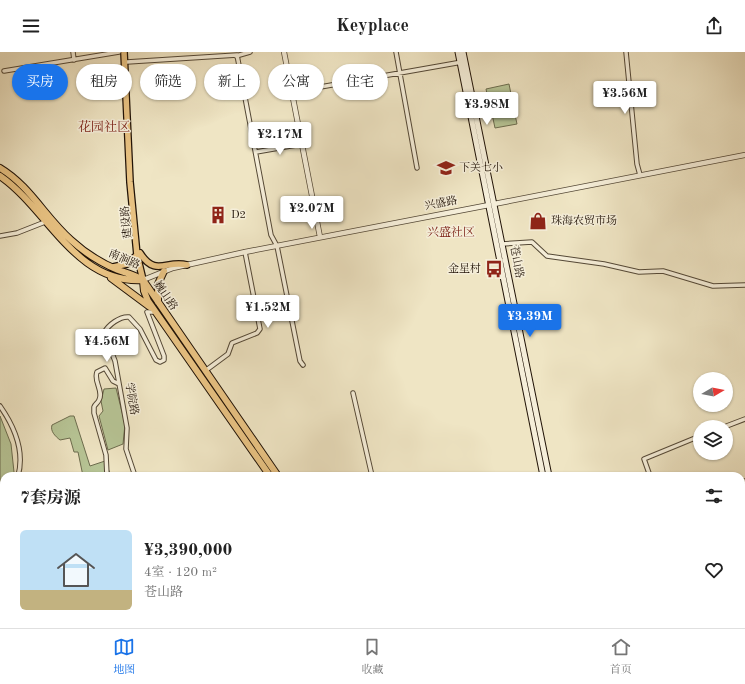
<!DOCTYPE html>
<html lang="zh">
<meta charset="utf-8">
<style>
:root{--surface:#fff;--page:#f6f6f6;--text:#222;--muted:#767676;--line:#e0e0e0;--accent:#1a73e8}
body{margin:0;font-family:"Old Standard TT","Noto Serif SC",serif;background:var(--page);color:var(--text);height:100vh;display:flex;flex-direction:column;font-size:15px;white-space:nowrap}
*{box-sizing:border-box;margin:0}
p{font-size:13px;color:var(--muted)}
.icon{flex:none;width:22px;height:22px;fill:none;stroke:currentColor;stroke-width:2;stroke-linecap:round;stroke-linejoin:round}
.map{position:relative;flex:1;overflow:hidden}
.sheet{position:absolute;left:0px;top:420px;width:745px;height:156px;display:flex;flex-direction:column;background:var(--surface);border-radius:12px 12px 0 0;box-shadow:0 1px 3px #0004}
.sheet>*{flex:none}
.banner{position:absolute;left:12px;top:12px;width:400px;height:36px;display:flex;gap:8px}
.needle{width:26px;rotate:80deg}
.tools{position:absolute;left:693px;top:320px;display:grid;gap:8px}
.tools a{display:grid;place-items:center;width:40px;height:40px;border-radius:50%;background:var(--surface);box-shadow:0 1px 3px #0004;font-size:20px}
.price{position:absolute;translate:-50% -34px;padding:0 9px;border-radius:4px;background:#fff;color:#222;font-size:13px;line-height:26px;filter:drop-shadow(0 1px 2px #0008)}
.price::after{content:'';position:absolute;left:50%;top:24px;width:12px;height:9px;margin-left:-6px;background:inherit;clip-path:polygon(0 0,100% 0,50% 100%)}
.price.on{background:var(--accent);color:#fff}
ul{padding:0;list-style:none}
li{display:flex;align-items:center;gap:12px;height:100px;padding:0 20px}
li span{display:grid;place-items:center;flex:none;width:112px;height:80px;border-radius:6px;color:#555}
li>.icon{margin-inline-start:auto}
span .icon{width:48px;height:48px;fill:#fffc;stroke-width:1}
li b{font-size:17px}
h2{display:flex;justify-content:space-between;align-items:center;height:48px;padding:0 20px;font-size:17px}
.tag{padding:0 14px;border-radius:18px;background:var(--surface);box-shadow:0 1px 3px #0004;font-size:14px;line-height:36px}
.tag.on{background:var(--accent);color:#fff}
header{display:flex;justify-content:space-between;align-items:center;height:52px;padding:0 20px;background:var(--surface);font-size:18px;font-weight:700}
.dock{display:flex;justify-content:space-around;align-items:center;height:56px;border-top:1px solid var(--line);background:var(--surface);font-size:11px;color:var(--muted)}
.dock a{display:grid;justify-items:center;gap:2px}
.dock .on{color:var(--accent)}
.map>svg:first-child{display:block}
.green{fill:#b7c596;stroke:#6c6c4e}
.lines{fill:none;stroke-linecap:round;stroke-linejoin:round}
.minor-casing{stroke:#544836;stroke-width:5.5}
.tertiary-casing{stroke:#544836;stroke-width:6}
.secondary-casing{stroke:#211307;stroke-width:7}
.primary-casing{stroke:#211307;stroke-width:8}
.trunk-casing{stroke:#211307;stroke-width:8}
.minor{stroke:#f5eed9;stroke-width:3.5}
.tertiary{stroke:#f5eed9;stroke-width:4.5}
.secondary{stroke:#f5eed9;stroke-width:5}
.primary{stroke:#e8c282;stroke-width:5.5}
.trunk{stroke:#e8c282;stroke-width:6}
.labels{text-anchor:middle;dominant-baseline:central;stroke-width:3;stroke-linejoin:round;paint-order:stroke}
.poi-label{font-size:11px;fill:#211307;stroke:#f5eed9;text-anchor:start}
.street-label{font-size:11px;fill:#211307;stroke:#f5eed9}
.neighbourhood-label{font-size:12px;fill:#7a1f14;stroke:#f5eed9}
.quarter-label{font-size:13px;fill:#7a1f14;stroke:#f5eed9}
</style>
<header><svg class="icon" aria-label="menu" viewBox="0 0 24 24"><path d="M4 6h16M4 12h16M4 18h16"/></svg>Keyplace<svg class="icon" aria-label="share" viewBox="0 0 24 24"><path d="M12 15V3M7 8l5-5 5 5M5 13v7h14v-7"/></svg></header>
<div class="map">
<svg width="745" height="576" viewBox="0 0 745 576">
<rect width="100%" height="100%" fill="#efe5c4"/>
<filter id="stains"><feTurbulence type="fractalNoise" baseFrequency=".005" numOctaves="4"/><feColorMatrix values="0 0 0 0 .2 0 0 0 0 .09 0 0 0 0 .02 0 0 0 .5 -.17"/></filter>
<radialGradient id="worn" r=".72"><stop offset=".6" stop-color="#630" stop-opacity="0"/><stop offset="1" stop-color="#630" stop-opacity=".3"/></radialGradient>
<path class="green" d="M509 32 512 47 489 51 486 37Z
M514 58 517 72 495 76 492 62Z
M116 336 125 372 123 392 108 398 99 364 103 359 101 349 104 337Z
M0 364 11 392 14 420 13 424H4V438L0 442Z
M70 364H74L90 414 105 409 111 424H83L78 400H74L70 386 60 388C55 384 50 379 52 373Z
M4 459 3 511 0 514V461Z"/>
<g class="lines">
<g class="minor-casing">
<path id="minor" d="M73 0 74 8
M396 0 417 116
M626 0 637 112 640 123
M236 4 250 0
M127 10 237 3 271 183 277 194 300 309 303 313
M4 19 119 0
M292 40 462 10
M256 100 302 92
M0 184 17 181 45 170
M502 192 532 190 547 204 604 212 639 220 663 219 713 234 745 233
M205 319 228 302 232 291 257 281 260 277 245 200
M353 341 372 424
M0 354C14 374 25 399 18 424
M724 375 745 367
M107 424 106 403 94 361V355C95 352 98 351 99 348 104 339 93 329 97 320L105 316 113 329 119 332
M135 424 126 397 127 376 115 309 104 281C108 273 120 264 129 265L140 277 156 308 160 310 164 308V304L147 260H155
M650 424 644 407 700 384
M741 430 745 429
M0 445 4 443
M0 489 4 490
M466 572 467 576
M288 576 292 572
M318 576 331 572"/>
</g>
<g class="tertiary-casing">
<path id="tertiary" d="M284 0 320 185
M494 152 745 103
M143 228 173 216 245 200 489 153
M741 556 745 554
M694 576 704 572"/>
</g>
<g class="secondary-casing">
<path id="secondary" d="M458 0 543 424
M463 0 549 424
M741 484 745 483
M741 492 745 490
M577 572 579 576
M585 572 587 576
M496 576 507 572
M515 576 526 572"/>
</g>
<g class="primary-casing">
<path id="primary" d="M124 0 130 130 137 203 143 228
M140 201C156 226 167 207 187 213
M113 215 127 212 137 203"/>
</g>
<g class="trunk-casing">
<path id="trunk" d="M0 116C30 134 45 165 71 188 84 200 101 211 118 218 127 221 135 223 143 228
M0 124C48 157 75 232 143 228
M111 226 150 255
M143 228 278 424
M143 229 144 239 148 249 270 424
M158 250V232L164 219
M303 572 304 576
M314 572 315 576"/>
</g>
<use href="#minor" class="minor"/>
<use href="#tertiary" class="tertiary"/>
<use href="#secondary" class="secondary"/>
<use href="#primary" class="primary"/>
<use href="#trunk" class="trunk"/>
</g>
<defs>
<g id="school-bare" transform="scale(1.38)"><path d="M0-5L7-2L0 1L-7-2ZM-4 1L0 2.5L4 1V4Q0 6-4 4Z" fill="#8f2418" stroke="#f5eed9" stroke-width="2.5" paint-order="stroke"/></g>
<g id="building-bare" transform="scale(1.38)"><path d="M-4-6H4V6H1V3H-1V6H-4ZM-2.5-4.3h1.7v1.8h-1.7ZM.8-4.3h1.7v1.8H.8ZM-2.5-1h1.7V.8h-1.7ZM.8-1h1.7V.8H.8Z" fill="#8f2418" stroke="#f5eed9" stroke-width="2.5" paint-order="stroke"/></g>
<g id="shop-bare" transform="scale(1.38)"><path d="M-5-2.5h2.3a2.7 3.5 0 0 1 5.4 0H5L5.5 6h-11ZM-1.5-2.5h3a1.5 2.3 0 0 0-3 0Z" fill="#8f2418" stroke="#f5eed9" stroke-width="2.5" paint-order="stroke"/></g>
<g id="bus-bare" transform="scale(1.38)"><path d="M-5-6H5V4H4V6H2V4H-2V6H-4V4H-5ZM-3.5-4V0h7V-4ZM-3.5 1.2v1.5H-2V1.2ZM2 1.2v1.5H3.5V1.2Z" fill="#8f2418" stroke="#f5eed9" stroke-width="2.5" paint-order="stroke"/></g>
</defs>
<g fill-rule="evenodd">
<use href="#school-bare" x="446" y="116"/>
<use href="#building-bare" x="218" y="163"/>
<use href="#shop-bare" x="538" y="169"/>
<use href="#bus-bare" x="494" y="217"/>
</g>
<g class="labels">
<g class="poi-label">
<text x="459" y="116">下关七小</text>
<text x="231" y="163">D2</text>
<text x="551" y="169">珠海农贸市场</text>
<text x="481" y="217" text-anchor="end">金星村</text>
</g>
<g class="street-label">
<text transform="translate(441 152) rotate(-11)">兴盛路</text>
<text transform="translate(127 170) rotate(-96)">建设路</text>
<text transform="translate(124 208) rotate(23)">南涧路</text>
<text transform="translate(516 210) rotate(79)">苍山路</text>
<text transform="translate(165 244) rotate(56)">巍山路</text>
<text transform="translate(131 347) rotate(80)">学院路</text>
</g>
<g class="neighbourhood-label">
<text x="451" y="181">兴盛社区</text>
</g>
<g class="quarter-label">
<text x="104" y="75">花园社区</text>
</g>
</g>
<rect width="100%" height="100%" filter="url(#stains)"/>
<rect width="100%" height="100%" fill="url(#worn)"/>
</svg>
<div class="tools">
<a><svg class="needle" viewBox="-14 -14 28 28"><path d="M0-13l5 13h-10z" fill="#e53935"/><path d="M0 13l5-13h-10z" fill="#767676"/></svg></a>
<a><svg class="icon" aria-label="layers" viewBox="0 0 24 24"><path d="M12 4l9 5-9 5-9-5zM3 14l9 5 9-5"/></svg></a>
</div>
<b class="price" style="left:625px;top:63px">¥3.56M</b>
<b class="price" style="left:487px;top:74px">¥3.98M</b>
<b class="price" style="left:280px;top:104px">¥2.17M</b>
<b class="price" style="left:312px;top:178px">¥2.07M</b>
<b class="price" style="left:268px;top:277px">¥1.52M</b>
<b class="price on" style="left:530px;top:286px">¥3.39M</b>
<b class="price" style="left:107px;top:311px">¥4.56M</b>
<div class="banner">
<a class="tag on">买房</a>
<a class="tag">租房</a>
<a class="tag">筛选</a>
<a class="tag">新上</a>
<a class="tag">公寓</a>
<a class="tag">住宅</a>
</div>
<section class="sheet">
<h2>7套房源<svg class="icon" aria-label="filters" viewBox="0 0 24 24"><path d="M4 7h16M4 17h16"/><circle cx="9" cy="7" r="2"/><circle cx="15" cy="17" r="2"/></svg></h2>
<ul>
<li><span style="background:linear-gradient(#bfe0f5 75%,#c2b280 0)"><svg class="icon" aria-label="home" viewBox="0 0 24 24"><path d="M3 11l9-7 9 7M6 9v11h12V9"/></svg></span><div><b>¥3,390,000</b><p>4室 · 120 m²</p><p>苍山路</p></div><svg class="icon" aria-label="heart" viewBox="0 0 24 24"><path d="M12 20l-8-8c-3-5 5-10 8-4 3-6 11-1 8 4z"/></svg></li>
</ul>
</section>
</div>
<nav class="dock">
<a class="on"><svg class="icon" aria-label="map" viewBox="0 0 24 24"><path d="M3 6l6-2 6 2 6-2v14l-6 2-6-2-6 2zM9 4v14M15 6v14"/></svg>地图</a>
<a><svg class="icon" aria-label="saved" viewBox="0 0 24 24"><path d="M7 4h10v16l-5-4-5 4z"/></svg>收藏</a>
<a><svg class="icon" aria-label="home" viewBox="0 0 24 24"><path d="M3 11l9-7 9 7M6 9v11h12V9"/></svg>首页</a>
</nav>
